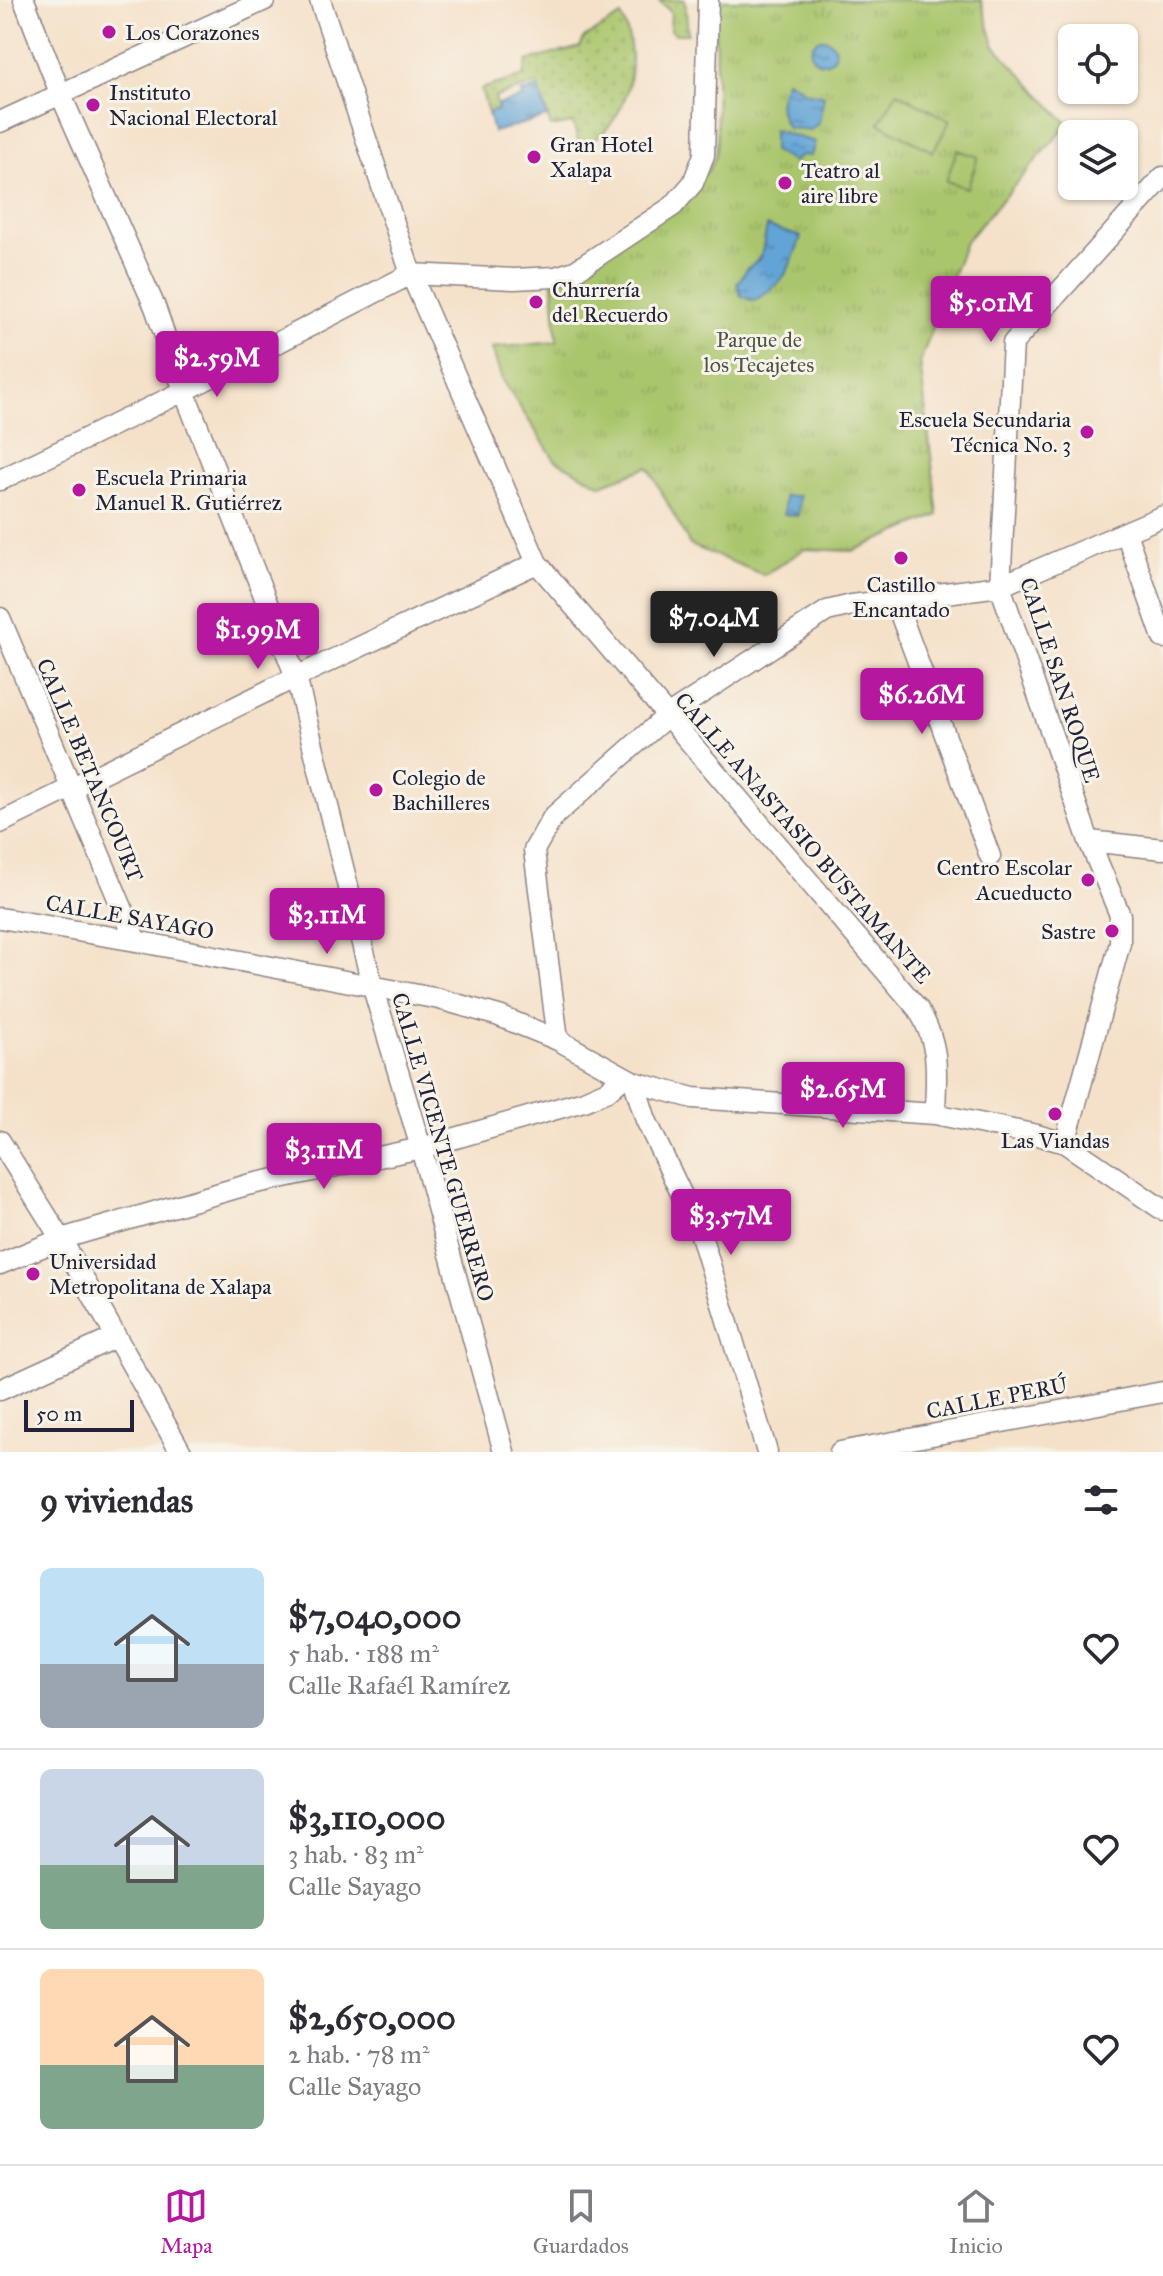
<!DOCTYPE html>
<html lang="es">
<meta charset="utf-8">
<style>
:root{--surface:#fff;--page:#f7f7f7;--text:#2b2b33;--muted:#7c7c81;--line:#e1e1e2;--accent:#b5179e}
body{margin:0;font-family:"IM FELL Great Primer",serif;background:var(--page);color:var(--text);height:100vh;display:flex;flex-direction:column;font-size:30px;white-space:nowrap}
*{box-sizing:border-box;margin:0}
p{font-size:26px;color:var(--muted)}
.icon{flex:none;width:44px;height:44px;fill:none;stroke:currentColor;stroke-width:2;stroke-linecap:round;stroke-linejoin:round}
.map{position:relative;height:1452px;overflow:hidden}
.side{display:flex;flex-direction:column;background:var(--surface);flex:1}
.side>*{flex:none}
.fabs{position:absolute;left:1058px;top:24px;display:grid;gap:16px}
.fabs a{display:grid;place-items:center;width:80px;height:80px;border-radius:12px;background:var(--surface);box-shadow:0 2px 6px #0004;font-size:40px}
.scale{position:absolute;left:24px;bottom:20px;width:110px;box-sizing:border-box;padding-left:8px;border:4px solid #22223b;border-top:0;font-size:22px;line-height:28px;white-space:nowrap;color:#22223b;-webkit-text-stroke:6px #f7f3e8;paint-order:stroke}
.price{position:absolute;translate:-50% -68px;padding:0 18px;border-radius:8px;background:var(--accent);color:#fff;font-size:26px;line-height:52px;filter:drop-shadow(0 2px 4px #0008)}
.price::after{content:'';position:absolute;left:50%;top:48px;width:24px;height:18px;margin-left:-12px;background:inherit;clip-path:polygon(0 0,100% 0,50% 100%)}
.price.active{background:#222;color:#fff}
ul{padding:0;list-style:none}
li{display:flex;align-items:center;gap:24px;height:200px;padding:0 40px}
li+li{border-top:2px solid var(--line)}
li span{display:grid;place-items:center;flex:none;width:224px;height:160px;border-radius:12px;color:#555}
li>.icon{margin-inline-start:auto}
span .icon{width:96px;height:96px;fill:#fffc;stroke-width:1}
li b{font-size:34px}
h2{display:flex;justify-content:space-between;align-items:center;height:96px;padding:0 40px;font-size:34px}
.tab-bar{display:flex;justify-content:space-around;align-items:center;height:112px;border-top:2px solid var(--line);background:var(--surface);font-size:22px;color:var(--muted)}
.tab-bar a{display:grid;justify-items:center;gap:4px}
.tab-bar .active{color:var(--accent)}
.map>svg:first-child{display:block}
.grass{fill:url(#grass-dots);stroke:#667454;stroke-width:2}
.park{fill:url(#park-tufts);stroke:#667454;stroke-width:2}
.pitch{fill:#aac66d;stroke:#667454;stroke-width:2}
.water{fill:url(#water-ripples);stroke:#426388;stroke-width:2}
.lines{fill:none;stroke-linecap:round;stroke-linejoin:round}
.minor-casing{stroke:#8c8282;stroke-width:23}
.minor{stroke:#fff;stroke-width:20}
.poi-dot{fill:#b5179e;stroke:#f7f3e8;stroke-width:3}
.labels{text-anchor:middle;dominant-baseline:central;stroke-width:6;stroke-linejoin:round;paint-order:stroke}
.poi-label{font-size:22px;fill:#22223b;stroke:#f7f3e8;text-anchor:start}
.park-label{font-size:22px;fill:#4b534a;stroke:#f7f3e8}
.street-label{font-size:22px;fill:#22223b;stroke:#f7f3e8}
</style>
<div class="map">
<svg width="1163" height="1452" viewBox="0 0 1163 1452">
<defs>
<pattern id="grass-dots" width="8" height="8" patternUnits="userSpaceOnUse" patternTransform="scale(2)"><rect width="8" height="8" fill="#aac66d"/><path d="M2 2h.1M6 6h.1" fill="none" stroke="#92aa5f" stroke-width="1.8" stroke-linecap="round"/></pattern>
<pattern id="park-tufts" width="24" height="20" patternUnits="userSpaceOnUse" patternTransform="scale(2)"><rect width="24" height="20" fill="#aac66d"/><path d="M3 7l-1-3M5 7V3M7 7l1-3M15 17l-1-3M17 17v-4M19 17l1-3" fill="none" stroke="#92aa5f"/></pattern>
<pattern id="water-ripples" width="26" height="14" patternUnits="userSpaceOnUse" patternTransform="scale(2)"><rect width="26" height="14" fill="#62a4d6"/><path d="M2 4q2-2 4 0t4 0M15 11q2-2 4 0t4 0" fill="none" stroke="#5085af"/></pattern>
</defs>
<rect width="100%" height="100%" fill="#f7f3e8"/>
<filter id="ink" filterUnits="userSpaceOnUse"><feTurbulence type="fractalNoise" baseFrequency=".0125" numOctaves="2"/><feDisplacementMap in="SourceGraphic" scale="16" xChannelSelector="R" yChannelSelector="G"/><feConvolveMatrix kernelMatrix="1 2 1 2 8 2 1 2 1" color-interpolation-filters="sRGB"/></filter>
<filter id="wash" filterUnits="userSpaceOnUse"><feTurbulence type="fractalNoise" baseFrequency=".006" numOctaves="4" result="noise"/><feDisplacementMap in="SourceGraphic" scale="32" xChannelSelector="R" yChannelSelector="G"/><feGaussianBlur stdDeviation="1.8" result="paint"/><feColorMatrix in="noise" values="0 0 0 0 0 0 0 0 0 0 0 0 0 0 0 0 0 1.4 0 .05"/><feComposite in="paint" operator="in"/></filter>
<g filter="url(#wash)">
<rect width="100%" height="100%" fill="#f5e1c9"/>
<path class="grass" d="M658 0H685L688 34H676L670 30 671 12Z
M621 16C643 58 629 129 580 147L573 123 551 127 538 84 495 97 498 110 488 113 481 89 524 76 527 61 580 47 584 38Z"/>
<path class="park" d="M717 0H981L994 45 1068 124 965 242 920 362 938 515 853 551 805 549 764 575 690 545 648 467 601 485 555 460 502 380 492 348 557 342 553 283 708 171 715 157 717 139 715 9Z"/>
<path class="pitch" d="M897 92 950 121 933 152 879 123Z
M957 150 978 157 967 188 946 181Z"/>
<path class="water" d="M811 51a12 12 0 1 1 24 0a12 12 0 1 1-24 0Z
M786 80 801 88 802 91 824 96 819 122 811 130 787 128C776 108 778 100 786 80Z
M539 88 547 117 493 132 488 113 498 110 497 105 522 98 521 93Z
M773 130 815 142 811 156 801 155 794 162 773 151Z
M767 226 801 237C788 272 787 281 754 301L741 296 737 284 747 269 761 257Z
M784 496H799L798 516 784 514Z"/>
</g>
<g filter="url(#ink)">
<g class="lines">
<g class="minor-casing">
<path id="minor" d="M24 0 60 93 155 307 184 391 296 677 373 988 421 1148 504 1452
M320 0 411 274 537 563 918 1009C941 1047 936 1071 935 1114
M0 122 265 0
M0 480 184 391 411 274 514 279 555 277 575 271 673 206 693 183 704 155 708 0
M1126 533 1163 638
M895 600 990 856
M0 618 136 941
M0 823 296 677 537 563
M1089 841 1163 849
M0 918 136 941 439 999 499 1016 558 1040 634 1082 693 1098 935 1114 1037 1135 1065 1143 1163 1210
M558 1040 534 850 553 817 667 716 827 611 852 605 1000 586 1163 516
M634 1082 646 1120 701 1235 767 1452
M0 1141 61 1239 181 1452
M1065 1143 1120 943V915L1089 841 1000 586 1013 343 1163 177
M0 1264 61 1239 247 1185 421 1148 584 1101 607 1091 623 1077
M0 1390 116 1337
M840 1452 1163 1392"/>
</g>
<use href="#minor" class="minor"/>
</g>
</g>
<g class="poi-dot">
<circle cx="109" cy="32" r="8"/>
<circle cx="93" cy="105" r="8"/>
<circle cx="534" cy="157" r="8"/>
<circle cx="785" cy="183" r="8"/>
<circle cx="536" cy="302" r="8"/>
<circle cx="1087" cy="432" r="8"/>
<circle cx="79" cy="490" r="8"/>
<circle cx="901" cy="558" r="8"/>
<circle cx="376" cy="790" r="8"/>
<circle cx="1088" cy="880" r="8"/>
<circle cx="1112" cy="931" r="8"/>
<circle cx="1055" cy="1114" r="8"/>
<circle cx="33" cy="1274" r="8"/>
</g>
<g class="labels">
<g class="poi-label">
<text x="125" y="32">Los Corazones</text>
<text x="109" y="92">Instituto<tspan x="109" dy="25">Nacional Electoral</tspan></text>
<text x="550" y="144">Gran Hotel<tspan x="550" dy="25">Xalapa</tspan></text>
<text x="801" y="170">Teatro al<tspan x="801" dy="25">aire libre</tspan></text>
<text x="552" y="289">Churrería<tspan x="552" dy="25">del Recuerdo</tspan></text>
<text x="1071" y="419" text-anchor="end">Escuela Secundaria<tspan x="1071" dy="25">Técnica No. 3</tspan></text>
<text x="95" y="477">Escuela Primaria<tspan x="95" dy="25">Manuel R. Gutiérrez</tspan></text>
<text x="901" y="584" text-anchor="middle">Castillo<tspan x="901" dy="25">Encantado</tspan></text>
<text x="392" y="777">Colegio de<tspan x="392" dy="25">Bachilleres</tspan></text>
<text x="1072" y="867" text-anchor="end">Centro Escolar<tspan x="1072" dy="25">Acueducto</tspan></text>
<text x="1096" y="931" text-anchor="end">Sastre</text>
<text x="1055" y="1140" text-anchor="middle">Las Viandas</text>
<text x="49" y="1261">Universidad<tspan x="49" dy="25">Metropolitana de Xalapa</tspan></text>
</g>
<g class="park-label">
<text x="759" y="339">Parque de<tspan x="759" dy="25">los Tecajetes</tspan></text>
</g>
<g class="street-label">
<text transform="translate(1060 680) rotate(72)">CALLE SAN ROQUE</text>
<text transform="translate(90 770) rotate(67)">CALLE BETANCOURT</text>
<text transform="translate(803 838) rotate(49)">CALLE ANASTASIO BUSTAMANTE</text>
<text transform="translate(130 917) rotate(10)">CALLE SAYAGO</text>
<text transform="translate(443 1147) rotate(74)">CALLE VICENTE GUERRERO</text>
<text transform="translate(997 1398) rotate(-11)">CALLE PERÚ</text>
</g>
</g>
</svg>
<div class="fabs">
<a><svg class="icon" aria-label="locate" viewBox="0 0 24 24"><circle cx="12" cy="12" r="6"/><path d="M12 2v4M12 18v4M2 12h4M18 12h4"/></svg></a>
<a><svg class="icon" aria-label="layers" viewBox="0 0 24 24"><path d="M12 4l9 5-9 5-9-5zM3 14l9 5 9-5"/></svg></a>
</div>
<div class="scale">50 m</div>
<b class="price" style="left:991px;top:344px">$5.01M</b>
<b class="price" style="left:217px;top:399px">$2.59M</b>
<b class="price active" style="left:714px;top:659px">$7.04M</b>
<b class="price" style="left:258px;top:671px">$1.99M</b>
<b class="price" style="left:922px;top:736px">$6.26M</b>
<b class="price" style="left:327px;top:956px">$3.11M</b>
<b class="price" style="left:843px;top:1130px">$2.65M</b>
<b class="price" style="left:324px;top:1191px">$3.11M</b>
<b class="price" style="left:731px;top:1257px">$3.57M</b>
</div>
<section class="side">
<h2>9 viviendas<svg class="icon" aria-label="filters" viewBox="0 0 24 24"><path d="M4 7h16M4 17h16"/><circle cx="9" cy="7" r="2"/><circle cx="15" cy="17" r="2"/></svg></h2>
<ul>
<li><span style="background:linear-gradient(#bfe0f5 60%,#9aa5b1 0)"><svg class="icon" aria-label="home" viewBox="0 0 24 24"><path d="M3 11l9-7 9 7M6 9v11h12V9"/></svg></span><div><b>$7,040,000</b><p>5 hab. · 188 m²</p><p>Calle Rafaél Ramírez</p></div><svg class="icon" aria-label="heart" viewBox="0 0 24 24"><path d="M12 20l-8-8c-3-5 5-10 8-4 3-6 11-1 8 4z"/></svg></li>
<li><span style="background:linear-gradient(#c9d6e8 60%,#7fa58c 0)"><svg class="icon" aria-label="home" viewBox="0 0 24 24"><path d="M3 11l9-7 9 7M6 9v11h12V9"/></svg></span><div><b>$3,110,000</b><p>3 hab. · 83 m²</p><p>Calle Sayago</p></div><svg class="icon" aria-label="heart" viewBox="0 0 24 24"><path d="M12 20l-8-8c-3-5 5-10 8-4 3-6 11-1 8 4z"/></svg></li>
<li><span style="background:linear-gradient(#ffd9b3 60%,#7fa58c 0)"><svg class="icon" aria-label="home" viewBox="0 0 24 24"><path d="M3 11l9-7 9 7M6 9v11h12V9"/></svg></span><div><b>$2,650,000</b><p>2 hab. · 78 m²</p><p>Calle Sayago</p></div><svg class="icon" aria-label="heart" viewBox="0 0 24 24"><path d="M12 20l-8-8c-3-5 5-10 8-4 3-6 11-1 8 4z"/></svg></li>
</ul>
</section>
<nav class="tab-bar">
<a class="active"><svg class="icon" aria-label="map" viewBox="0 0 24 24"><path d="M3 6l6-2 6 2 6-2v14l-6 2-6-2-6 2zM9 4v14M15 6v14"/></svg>Mapa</a>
<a><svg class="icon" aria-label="saved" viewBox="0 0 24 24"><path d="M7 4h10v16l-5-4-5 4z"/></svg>Guardados</a>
<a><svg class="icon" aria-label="home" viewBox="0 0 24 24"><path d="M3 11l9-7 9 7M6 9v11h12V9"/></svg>Inicio</a>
</nav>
